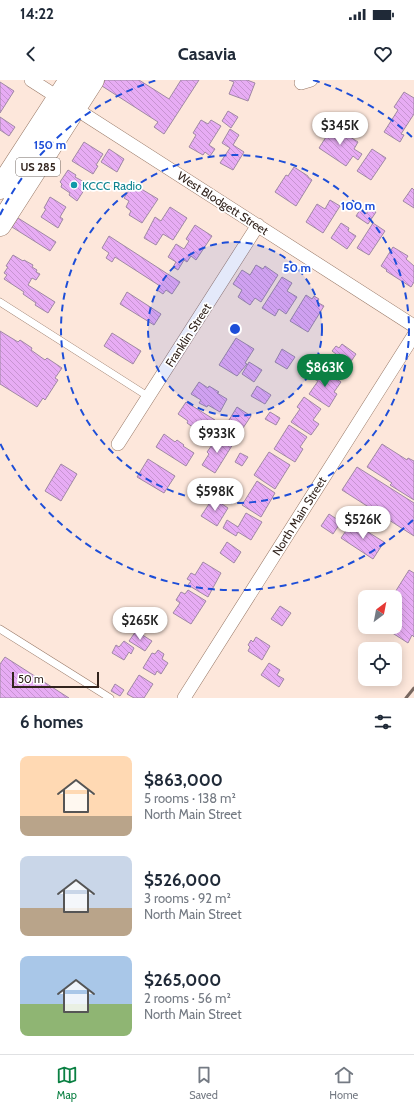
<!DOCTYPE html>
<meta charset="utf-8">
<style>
:root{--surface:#fff;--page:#f2f2f3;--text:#1f2937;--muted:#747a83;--line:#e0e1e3;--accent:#0b8043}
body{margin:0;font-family:Cabin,sans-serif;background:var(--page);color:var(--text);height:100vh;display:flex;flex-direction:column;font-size:15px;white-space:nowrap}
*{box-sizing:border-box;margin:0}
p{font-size:13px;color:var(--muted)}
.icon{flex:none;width:22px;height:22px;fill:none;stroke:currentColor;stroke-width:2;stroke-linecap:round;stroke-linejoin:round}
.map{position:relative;height:618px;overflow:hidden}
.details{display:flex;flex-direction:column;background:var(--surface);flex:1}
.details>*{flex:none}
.needle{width:26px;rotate:32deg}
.tools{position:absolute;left:358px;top:510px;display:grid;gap:8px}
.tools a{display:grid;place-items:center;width:44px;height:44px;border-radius:8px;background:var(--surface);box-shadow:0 2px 10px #0003;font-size:20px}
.scale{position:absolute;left:12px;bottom:10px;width:87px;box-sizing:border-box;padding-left:4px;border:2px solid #32241d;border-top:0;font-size:11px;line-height:14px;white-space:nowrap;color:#32241d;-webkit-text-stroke:3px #fff;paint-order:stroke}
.price{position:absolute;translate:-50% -34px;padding:0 9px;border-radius:14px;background:#fff;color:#222;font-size:13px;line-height:26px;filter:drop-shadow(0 1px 2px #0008)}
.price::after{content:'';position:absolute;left:50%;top:24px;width:12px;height:9px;margin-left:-6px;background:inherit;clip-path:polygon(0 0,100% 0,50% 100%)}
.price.current{background:var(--accent);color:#fff}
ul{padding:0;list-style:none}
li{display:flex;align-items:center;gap:12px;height:100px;padding:0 20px}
li span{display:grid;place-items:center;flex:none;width:112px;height:80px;border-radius:8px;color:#555}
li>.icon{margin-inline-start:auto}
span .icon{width:48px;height:48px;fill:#fffc;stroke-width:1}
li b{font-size:17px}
h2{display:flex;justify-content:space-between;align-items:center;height:48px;padding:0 20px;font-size:17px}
.status{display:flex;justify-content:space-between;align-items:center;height:28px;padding:0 20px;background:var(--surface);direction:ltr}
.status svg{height:11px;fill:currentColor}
header{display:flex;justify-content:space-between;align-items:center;height:52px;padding:0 20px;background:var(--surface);font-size:18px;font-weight:800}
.menu{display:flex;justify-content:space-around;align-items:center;height:56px;border-top:1px solid var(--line);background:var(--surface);font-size:11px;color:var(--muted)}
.menu a{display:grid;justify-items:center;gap:2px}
.menu .current{color:var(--accent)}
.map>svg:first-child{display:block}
.building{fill:url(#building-back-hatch);stroke:#a088a4}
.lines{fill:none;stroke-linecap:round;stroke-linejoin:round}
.lane-casing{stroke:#977765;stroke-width:8}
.street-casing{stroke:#977765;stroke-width:14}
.highway-casing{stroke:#977765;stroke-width:23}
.lane{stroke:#fff;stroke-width:7}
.street{stroke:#fff;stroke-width:13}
.highway{stroke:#fff;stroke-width:22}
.rail{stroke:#78675f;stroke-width:3}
.ring{fill:none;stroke:#1d4ed8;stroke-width:2;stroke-dasharray:7 5}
.culture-dot{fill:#0f9aa8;stroke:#fff;stroke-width:1.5}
.labels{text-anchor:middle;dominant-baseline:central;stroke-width:3.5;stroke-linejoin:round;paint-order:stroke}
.shield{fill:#fff;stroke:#706661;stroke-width:1}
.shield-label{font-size:11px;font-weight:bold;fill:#32241d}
.culture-label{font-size:12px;fill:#0d838f;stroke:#fff;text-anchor:start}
.street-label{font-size:12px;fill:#32241d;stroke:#fff}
.centre{fill:#1d4ed8;stroke:#fff;stroke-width:2}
.ring-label{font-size:12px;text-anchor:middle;font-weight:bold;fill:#1d4ed8;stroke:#fff;stroke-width:3.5;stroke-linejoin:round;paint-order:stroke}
</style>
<div class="status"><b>14:22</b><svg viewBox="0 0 49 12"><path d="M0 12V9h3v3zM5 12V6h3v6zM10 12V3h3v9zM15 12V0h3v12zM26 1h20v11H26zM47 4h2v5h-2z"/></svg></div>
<header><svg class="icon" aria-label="back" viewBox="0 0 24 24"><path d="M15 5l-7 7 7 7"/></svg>Casavia<svg class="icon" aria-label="heart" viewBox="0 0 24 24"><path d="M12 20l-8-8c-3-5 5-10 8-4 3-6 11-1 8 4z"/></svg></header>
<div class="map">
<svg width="414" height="618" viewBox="0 0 414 618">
<defs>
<pattern id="building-back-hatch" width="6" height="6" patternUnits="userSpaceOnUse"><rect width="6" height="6" fill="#e7acf4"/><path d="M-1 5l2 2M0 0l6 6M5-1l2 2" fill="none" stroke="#c794d1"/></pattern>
</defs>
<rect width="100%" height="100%" fill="#fde7db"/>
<path class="building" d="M105 0H139L169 19 181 0H199L164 54 154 47 158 42 102 6Z
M229 0H247L255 3 248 21 229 14 234 2Z
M0 2 14 11 0 33Z
M404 12 414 18V34L401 54 404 55 400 62 384 52 398 30 394 27Z
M228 31 238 37 231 48 222 41Z
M0 37 15 47 9 56 0 50Z
M201 40 208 44 211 40 221 46 209 65 215 69 210 76 205 72 203 75 189 67 196 55 193 53Z
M333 46 358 62 354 69 362 74 358 80 353 76 346 86 319 68Z
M230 49 239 55 233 65 244 72 233 90 220 83 230 68 222 63Z
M84 62 103 74 96 85 98 86 93 94 72 81Z
M109 69 124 79 117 92 101 82Z
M372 69 386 78 371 100 357 91Z
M294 87 308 96V97L312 100 296 126 275 112 286 95 288 96Z
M68 90 76 95 75 97 88 104 77 121 69 115 70 113 61 107 62 104 60 102Z
M132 106 137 110 138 107 158 119 142 143 129 135 131 131 126 127 129 121 124 118Z
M412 108 414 110V128L403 121Z
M50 117 66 127 60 137 63 139 58 148 41 137 46 129 44 128Z
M330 120 340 126 323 153 306 142 317 124 325 129Z
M170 127 187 138 173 160 163 154 156 165 144 158 155 137 161 141Z
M370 128 376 132 368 144 356 136 360 130 366 134Z
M18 138 56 162 50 171 12 147Z
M341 143 349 148 348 151 356 156 347 169 331 158Z
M373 143 385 151 369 175 357 168Z
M195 145 212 156 196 180 191 176 187 182 184 180 178 190 173 187 176 182 168 177 176 164 184 169 189 161 186 159Z
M109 156 180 202 172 214 166 210 163 214 157 210 160 206 115 177 112 182 106 178 109 173 102 168Z
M393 167 408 176 406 179 414 186V202L411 207 386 191 387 190 381 186Z
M13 175 23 181 24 180 33 185 32 187 37 190 36 192 40 194 36 200 32 198 28 205 55 222 48 233 35 225 36 223 23 214 24 212 4 199 7 195 4 193 8 187 6 186Z
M256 185 263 189 265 186 278 195 261 222 255 218 250 225 238 217 242 210 233 204 242 190 250 195Z
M282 197 292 203 287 211 297 217 286 234 279 229 275 236 262 228Z
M127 212 161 234 154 245 120 224Z
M306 215 312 219 314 216 319 219 317 222 324 226 308 252 290 241Z
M0 251 18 262 20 260 32 268 31 270 45 280 47 278 62 288 55 298 58 300 45 320 43 318 37 327 0 304Z
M112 253 141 271 133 284 104 266Z
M236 258 254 269 245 283 247 284 237 296 219 285Z
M342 264 356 274 348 286 352 288 346 297 328 286 336 274 332 271 336 266 339 268Z
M282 269 295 277 287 289 275 282Z
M249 282 262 290 254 302 242 294Z
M321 289 341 302 334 312 337 314 329 327 309 314 318 301 314 299Z
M199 302 208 308 209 306 219 312 217 313 227 319 220 332 208 325 207 327 199 323 201 320 191 314Z
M257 306 271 315 265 324 251 316Z
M304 317 321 329 313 340 319 344 311 355 291 342 300 329 297 327Z
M186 322 215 340 207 353 196 346 194 348 187 343 188 341 178 334Z
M237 327 251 336 243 348 229 340Z
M270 332 280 338 276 345 265 339Z
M289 345 307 357 300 367 303 369 295 382 274 369Z
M164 354 175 362 177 360 184 365 183 366 194 373 186 386 156 367Z
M221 356 233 364 215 393 202 385 209 374 207 372 212 365 214 366Z
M382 364 407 380 408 378 414 381V420L390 405 392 403 367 387Z
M269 372 290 385 275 409 254 395Z
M240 373 248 377 242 386 235 382Z
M148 379 175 396 164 413 137 397Z
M61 384 77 394 61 421 45 411Z
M357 387 414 423V456L342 410Z
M257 401 275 413 261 437 242 425Z
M213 418 228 428 217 446 201 436Z
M246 433 262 442 251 460 238 452 236 456 223 448 227 440 238 447Z
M329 434 341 442 333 454 321 446Z
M352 442 384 462 373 479 341 458Z
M227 462 241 472 234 483 220 473Z
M203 482 221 493 208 517 188 505 191 501 187 499 191 493 195 495Z
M409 490 414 493V557L412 555 408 563 383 547H395V517H392Z
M188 510 206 521 191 544 173 533 180 523 176 520 181 512 185 514Z
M280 526 291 533 282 546 271 539Z
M136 551 152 561 145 571 129 561Z
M256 557 270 566 262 580 248 571 250 567 248 565 251 560 253 562Z
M124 561 134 568 131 574 129 572 124 580 112 573 116 565 119 567Z
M158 570 164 574 162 579 168 583 161 594 157 591 155 595 143 588 152 573 155 574Z
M5 577 69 618H0V584Z
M269 583 280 590 277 595 284 599 279 607 261 595Z
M139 595 153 604 144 618H134L127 614Z
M115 604 124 610 120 616 111 611Z"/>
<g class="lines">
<g class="lane-casing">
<path id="lane" d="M0 222 149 317
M0 549 110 618"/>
</g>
<g class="street-casing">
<path id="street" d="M31 0 414 246
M301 3 311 0
M118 364 258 145
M184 618 414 255"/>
</g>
<g class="highway-casing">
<path id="highway" d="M0 108 70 0
M0 145 93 0"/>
</g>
<use href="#lane" class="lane"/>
<use href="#street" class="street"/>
<use href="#highway" class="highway"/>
<path class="rail" d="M406 618 414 608"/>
</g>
<circle cx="235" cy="249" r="87" fill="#1d4ed8" fill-opacity=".12"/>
<g class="ring">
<circle cx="235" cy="249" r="87"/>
<circle cx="235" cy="249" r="174"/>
<path d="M413 440A261 261 0 0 1 0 363M0 135A261 261 0 0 1 157 0M313 0A261 261 0 0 1 413 58"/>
</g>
<circle class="culture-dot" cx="74" cy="105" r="4"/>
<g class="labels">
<rect class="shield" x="16" y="78" width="44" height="18" rx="3"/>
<g class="shield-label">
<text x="38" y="87">US 285</text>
</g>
<g class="culture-label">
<text x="82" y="105">KCCC Radio</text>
</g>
<g class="street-label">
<text transform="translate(223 123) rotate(33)">West Blodgett Street</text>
<text transform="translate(188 255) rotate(-57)">Franklin Street</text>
<text transform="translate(299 436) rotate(-58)">North Main Street</text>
</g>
</g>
<circle cx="235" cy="249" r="6" class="centre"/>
<g class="ring-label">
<text x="50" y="69">150 m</text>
<text x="358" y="130">100 m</text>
<text x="297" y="192">50 m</text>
</g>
</svg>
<div class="tools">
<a><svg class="needle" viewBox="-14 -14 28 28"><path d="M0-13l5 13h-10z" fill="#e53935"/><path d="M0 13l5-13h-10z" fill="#747a83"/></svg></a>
<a><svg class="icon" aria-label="locate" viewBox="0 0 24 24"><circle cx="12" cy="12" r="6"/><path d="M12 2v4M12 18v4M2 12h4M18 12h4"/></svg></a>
</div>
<div class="scale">50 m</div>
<b class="price" style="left:340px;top:66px">$345K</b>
<b class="price current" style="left:325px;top:308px">$863K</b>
<b class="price" style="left:217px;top:374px">$933K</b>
<b class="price" style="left:215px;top:432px">$598K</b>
<b class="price" style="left:363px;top:460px">$526K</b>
<b class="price" style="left:140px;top:561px">$265K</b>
</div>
<section class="details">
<h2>6 homes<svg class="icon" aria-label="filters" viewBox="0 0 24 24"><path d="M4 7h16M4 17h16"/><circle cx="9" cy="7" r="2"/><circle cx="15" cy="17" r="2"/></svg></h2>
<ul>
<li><span style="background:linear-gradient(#ffd9b3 75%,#b9a48a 0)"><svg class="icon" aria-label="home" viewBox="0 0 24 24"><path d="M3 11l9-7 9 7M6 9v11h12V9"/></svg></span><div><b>$863,000</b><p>5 rooms · 138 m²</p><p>North Main Street</p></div></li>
<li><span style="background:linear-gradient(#c9d6e8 65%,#b9a48a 0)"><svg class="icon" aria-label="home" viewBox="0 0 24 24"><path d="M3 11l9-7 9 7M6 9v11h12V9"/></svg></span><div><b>$526,000</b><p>3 rooms · 92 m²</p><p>North Main Street</p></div></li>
<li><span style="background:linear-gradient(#a9c7e8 60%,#8fb573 0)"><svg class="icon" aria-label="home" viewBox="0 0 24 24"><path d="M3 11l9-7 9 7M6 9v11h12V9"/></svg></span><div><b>$265,000</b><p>2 rooms · 56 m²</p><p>North Main Street</p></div></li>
</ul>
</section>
<nav class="menu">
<a class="current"><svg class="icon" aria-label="map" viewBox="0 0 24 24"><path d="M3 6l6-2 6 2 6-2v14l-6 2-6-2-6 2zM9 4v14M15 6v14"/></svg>Map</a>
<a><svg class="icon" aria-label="saved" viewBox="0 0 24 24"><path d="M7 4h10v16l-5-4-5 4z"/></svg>Saved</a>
<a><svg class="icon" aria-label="home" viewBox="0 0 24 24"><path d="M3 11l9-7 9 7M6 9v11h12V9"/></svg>Home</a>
</nav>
